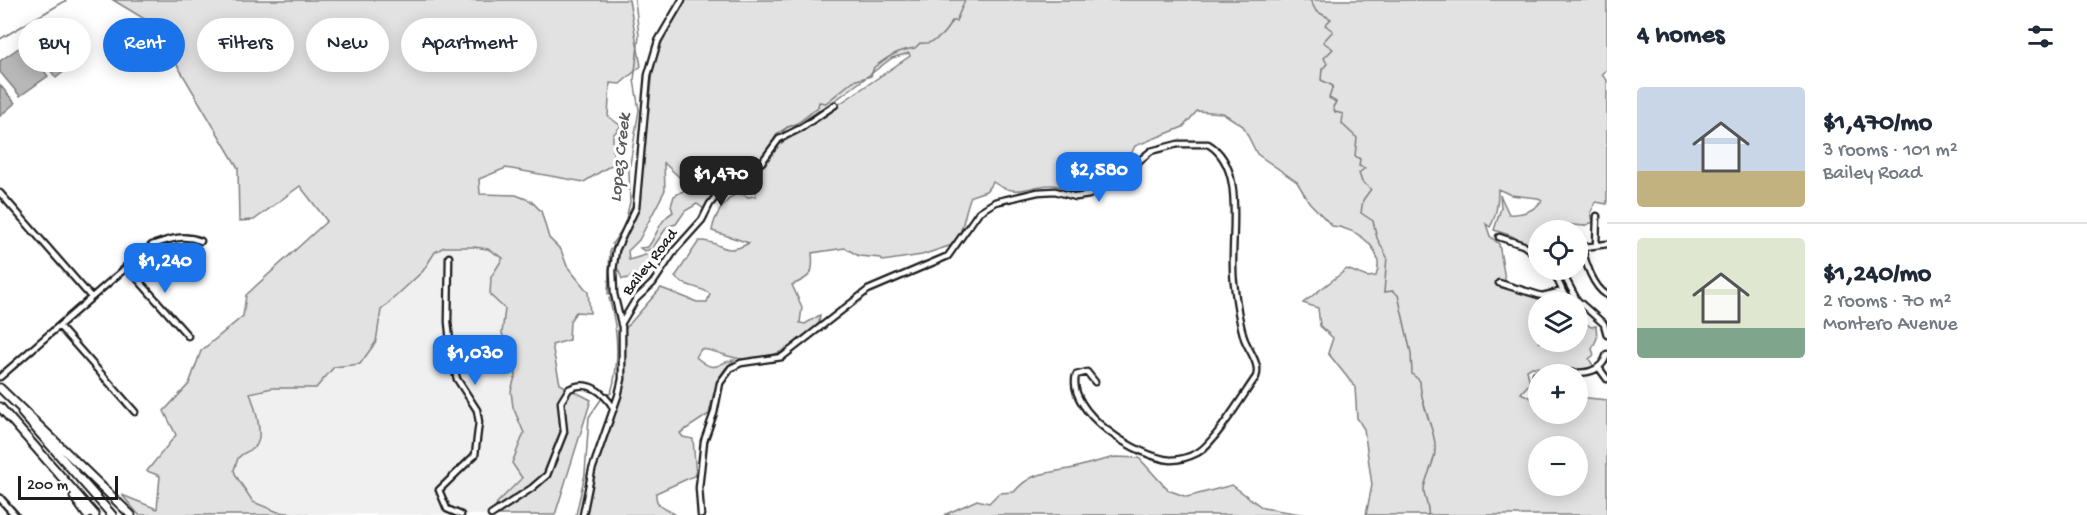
<!DOCTYPE html>
<meta charset="utf-8">
<style>
:root{--surface:#fff;--page:#f2f2f3;--text:#1f2937;--muted:#747a83;--line:#e0e1e3;--accent:#1a73e8}
body{margin:0;font-family:"Gochi Hand",sans-serif;background:var(--page);color:var(--text);height:100vh;display:flex;flex-direction:column;font-size:22px;white-space:nowrap}
*{box-sizing:border-box;margin:0}
p{font-size:20px;color:var(--muted)}
.icon{flex:none;width:33px;height:33px;fill:none;stroke:currentColor;stroke-width:2;stroke-linecap:round;stroke-linejoin:round}
.map{position:relative;flex:1;overflow:hidden}
.drawer{display:flex;flex-direction:column;background:var(--surface);width:480px}
.drawer>*{flex:none}
.top-card{position:absolute;left:18px;top:18px;width:570px;height:54px;display:flex;gap:12px}
.fabs{position:absolute;left:1528px;top:220px;display:grid;gap:12px}
.fabs a{display:grid;place-items:center;width:60px;height:60px;border-radius:50%;background:var(--surface);box-shadow:0 3px 15px #0003;font-size:30px}
.scale{position:absolute;left:18px;bottom:15px;width:100px;box-sizing:border-box;padding-left:6px;border:3px solid #1c1c1c;border-top:0;font-size:16px;line-height:21px;white-space:nowrap;color:#1c1c1c;-webkit-text-stroke:4px #fff;paint-order:stroke}
.price{position:absolute;translate:-50% -51px;padding:0 14px;border-radius:12px;background:var(--accent);color:#fff;font-size:20px;line-height:39px;filter:drop-shadow(0 2px 3px #0008)}
.price::after{content:'';position:absolute;left:50%;top:36px;width:18px;height:14px;margin-left:-9px;background:inherit;clip-path:polygon(0 0,100% 0,50% 100%)}
.price.selected{background:#222;color:#fff}
ul{padding:0;list-style:none}
li{display:flex;align-items:center;gap:18px;height:150px;padding:0 30px}
li+li{border-top:2px solid var(--line)}
li span{display:grid;place-items:center;flex:none;width:168px;height:120px;border-radius:6px;color:#555}
li>.icon{margin-inline-start:auto}
span .icon{width:72px;height:72px;fill:#fffc;stroke-width:1}
li b{font-size:26px}
h2{display:flex;justify-content:space-between;align-items:center;height:72px;padding:0 30px;font-size:26px}
.chip{padding:0 21px;border-radius:27px;background:var(--surface);box-shadow:0 3px 15px #0003;font-size:21px;line-height:54px}
.chip.selected{background:var(--accent);color:#fff}
main{display:flex;flex:1;min-height:0}
.map>svg:first-child{display:block}
.built{fill:#f0f0f0}
.green{fill:#e2e2e2;stroke:#7f7f7f;stroke-width:1.5;fill-rule:evenodd}
.water{fill:#b8b8b8;stroke:#7a7a7a;stroke-width:1.5}
.lines{fill:none;stroke-linecap:round;stroke-linejoin:round}
.stream{stroke:#7a7a7a;stroke-width:1.5}
.minor-casing{stroke:#1c1c1c;stroke-width:9}
.major-casing{stroke:#1c1c1c;stroke-width:10}
.highway-casing{stroke:#1c1c1c;stroke-width:11}
.minor{stroke:#fff;stroke-width:4.5}
.major{stroke:#fff;stroke-width:5}
.highway{stroke:#fff;stroke-width:7}
.labels{text-anchor:middle;dominant-baseline:central;stroke-width:6;stroke-linejoin:round;paint-order:stroke}
.street-label{font-size:16px;fill:#1c1c1c;stroke:#fff}
.water-label{font-size:18px;font-style:italic;fill:#5a5a5a;stroke:#fff}
</style>
<main>
<div class="map">
<svg width="1607" height="515" viewBox="0 0 1607 515">
<rect width="100%" height="100%" fill="#fff"/>
<filter id="ink" filterUnits="userSpaceOnUse"><feTurbulence type="fractalNoise" baseFrequency=".0167" numOctaves="2"/><feDisplacementMap in="SourceGraphic" scale="12" xChannelSelector="R" yChannelSelector="G"/><feConvolveMatrix kernelMatrix="1 2 1 2 8 2 1 2 1" color-interpolation-filters="sRGB"/></filter>
<g filter="url(#ink)">
<path class="built" d="M444 247 488 249 503 258 491 277 505 309 502 333 516 373 511 391 513 407 524 433 512 463 522 477 518 484 497 503 493 515 289 514 252 502 234 470 238 458 255 447 259 419 250 393 272 388H315L333 367 343 365 376 342 381 310 423 271 435 252Z"/>
<path class="green" d="M113 0H629L641 66 620 84 610 83 608 116 621 126 613 135V164L584 182 506 168 479 179 480 194 516 195 531 201 541 211 549 238 561 250 567 266 588 292 590 313 576 312 570 321 569 340 552 345 560 384 591 400 555 515H493L497 503 522 478 512 463 524 433 513 407 511 391 516 373 502 333 505 309 490 295 491 277 503 258 488 249 474 247H444L435 252 423 271 381 310 376 342 360 364 334 367 316 388H272L250 393C254 405 266 438 254 448 248 452 243 452 238 458L234 470 236 476 253 502 278 512 308 515H139L122 495 157 509 160 476 147 471 176 435 164 411 189 384 201 351 243 316 246 295 327 221 300 186 254 220 239 221 238 168 153 24Z
M686 0H1607V69L1602 75 1607 80V204L1596 202 1591 212 1593 222 1584 226 1562 224 1557 231H1539V252L1512 236 1494 230 1501 208 1500 195 1509 214C1521 215 1535 211 1542 200L1538 198 1511 195 1498 189C1498 202 1497 216 1490 227L1486 224 1490 236 1499 244 1506 285 1539 296 1563 295 1576 303H1539V342H1578V318L1591 327 1596 326 1597 338 1592 349 1594 355 1589 359 1594 367 1583 370 1532 367 1527 370 1530 383 1521 393 1539 402V414H1578V397L1607 400V515H1366L1372 485 1364 429 1357 418 1355 387 1328 353 1333 338 1320 326 1318 308 1303 303 1347 269 1367 277 1376 276C1386 249 1357 228 1332 226L1309 202 1297 182 1257 154 1243 126 1223 113 1197 111 1183 127 1135 146C1127 164 1104 194 1082 193 1071 192 1060 184 1050 185 1027 186 1016 198 993 182L986 191 971 196C964 212 964 230 955 244L922 255 883 261 881 258 859 256 845 248 812 253C814 273 812 277 792 285L802 307 800 323 805 324 820 315 819 323C797 348 762 367 728 356 718 353 712 350 701 349L696 357C717 376 718 361 734 360 716 374 714 392 709 414L680 433 683 437 693 439 696 475 656 493C655 508 666 508 676 515H584L596 466 623 389 625 329 661 288 697 302H707L710 294C700 286 683 287 675 277L699 241C722 240 722 258 749 243L712 231C714 216 725 199 739 192L748 197 755 196 756 192 749 177 779 145 910 56 909 53 892 58 840 97 797 125 787 127 757 162 727 179 704 209 697 204 685 211 676 224 667 227 652 249 644 251 640 248 648 247C658 234 659 220 673 212L671 206 674 196 690 187 664 163 665 190 639 240 628 251 629 260 655 252 669 237C663 252 638 279 622 279L615 262 637 210 654 63 663 39ZM1539 447H1578V486H1539Z
M1116 457 1139 458 1168 490 1187 497 1232 485 1263 508 1307 515H944L977 500 989 503 999 493 1014 492C1033 470 1048 474 1074 468 1088 464 1102 460 1116 457Z"/>
<path class="water" d="M66 23 70 25 71 66 56 78 30 43Z
M23 45 48 76 20 96 0 72V61Z
M0 85 15 103 0 116Z"/>
<g class="lines">
<path class="stream" d="M1310 0 1316 11 1331 19 1325 25 1333 31 1323 42 1333 49 1324 58 1327 64 1322 69 1321 80 1333 86 1329 98 1336 102 1333 107 1335 112 1343 114 1342 124 1357 138 1355 156 1360 159 1359 166 1365 168 1359 173 1362 182 1371 189 1363 200 1361 213 1373 221 1377 238 1387 257 1384 292 1393 291 1398 295 1411 353 1412 374 1420 381C1420 401 1430 419 1434 438 1439 457 1427 472 1424 488 1423 499 1430 505 1428 515
M0 39 67 0
M772 145C776 129 787 129 799 122 806 117 812 112 818 107L819 102 826 103 853 81 871 76 874 67C889 57 895 51 915 48L920 43C936 45 945 33 952 21H956L965 0
M705 220 712 206 740 177 763 166 769 156
M612 244 624 227 630 202 629 170 639 110 634 80 639 36 635 0
M608 294 610 249
M626 310 685 236
M607 395 611 393C620 362 618 329 609 298
M576 515 585 474 589 417 602 398"/>
<g class="minor-casing">
<path id="minor" d="M0 193 91 297
M1499 237 1523 245 1539 257
M1596 245 1597 216
M1582 247C1585 262 1593 287 1607 295
M1578 248 1607 244
M449 257 448 322 452 360 457 379 477 410 479 422 475 455 439 490 447 509 461 515
M126 266 188 336
M1553 270 1564 294
M1561 270 1577 300 1604 324 1607 335
M1499 283 1542 296 1559 292 1577 300
M621 324 636 299 653 283 675 250 702 220 710 204 723 187 735 176 762 162 779 139 801 128 835 105
M59 326 135 412
M1599 368 1607 379
M1536 374C1559 367 1598 385 1607 354
M0 377 152 245C170 239 183 234 201 241
M491 515 532 488 547 475 564 432 561 402 569 389C588 379 604 392 614 409
M583 515 592 470 618 396 622 379V327L614 294 613 270 616 250 636 208 648 75 658 41 682 0
M701 515 699 488 704 441 714 413 720 383 731 368 741 363 782 357 868 290 948 256 979 212 995 202 1038 192 1055 191 1076 197 1089 195 1121 176 1151 151 1178 144H1208C1249 168 1228 241 1234 283 1236 301 1239 321 1244 338 1248 350 1261 364 1256 377 1243 395 1214 444 1197 453 1189 457 1180 460 1171 460 1139 458 1066 412 1076 375L1087 372 1095 382"/>
</g>
<g class="major-casing">
<path id="major" d="M0 498 15 515"/>
</g>
<g class="highway-casing">
<path id="highway" d="M0 388 131 515
M0 407 95 515
M22 413 112 515
M74 497 87 515"/>
</g>
<use href="#minor" class="minor"/>
<use href="#major" class="major"/>
<use href="#highway" class="highway"/>
</g>
</g>
<g class="labels">
<g class="street-label">
<text transform="translate(651 263) rotate(-52)">Bailey Road</text>
</g>
<g class="water-label">
<text transform="translate(621 158) rotate(-84)">Lopez Creek</text>
</g>
</g>
</svg>
<div class="fabs">
<a><svg class="icon" aria-label="locate" viewBox="0 0 24 24"><circle cx="12" cy="12" r="6"/><path d="M12 2v4M12 18v4M2 12h4M18 12h4"/></svg></a>
<a><svg class="icon" aria-label="layers" viewBox="0 0 24 24"><path d="M12 4l9 5-9 5-9-5zM3 14l9 5 9-5"/></svg></a>
<a>+</a>
<a>−</a>
</div>
<div class="scale">200 m</div>
<b class="price" style="left:1099px;top:203px">$2,580</b>
<b class="price selected" style="left:721px;top:207px">$1,470</b>
<b class="price" style="left:165px;top:294px">$1,240</b>
<b class="price" style="left:475px;top:386px">$1,030</b>
<div class="top-card">
<a class="chip">Buy</a>
<a class="chip selected">Rent</a>
<a class="chip">Filters</a>
<a class="chip">New</a>
<a class="chip">Apartment</a>
</div>
</div>
<section class="drawer">
<h2>4 homes<svg class="icon" aria-label="filters" viewBox="0 0 24 24"><path d="M4 7h16M4 17h16"/><circle cx="9" cy="7" r="2"/><circle cx="15" cy="17" r="2"/></svg></h2>
<ul>
<li><span style="background:linear-gradient(#c9d6e8 70%,#c2b280 0)"><svg class="icon" aria-label="home" viewBox="0 0 24 24"><path d="M3 11l9-7 9 7M6 9v11h12V9"/></svg></span><div><b>$1,470/mo</b><p>3 rooms · 101 m²</p><p>Bailey Road</p></div></li>
<li><span style="background:linear-gradient(#dfe7d0 75%,#7fa58c 0)"><svg class="icon" aria-label="home" viewBox="0 0 24 24"><path d="M3 11l9-7 9 7M6 9v11h12V9"/></svg></span><div><b>$1,240/mo</b><p>2 rooms · 70 m²</p><p>Montero Avenue</p></div></li>
</ul>
</section>
</main>
